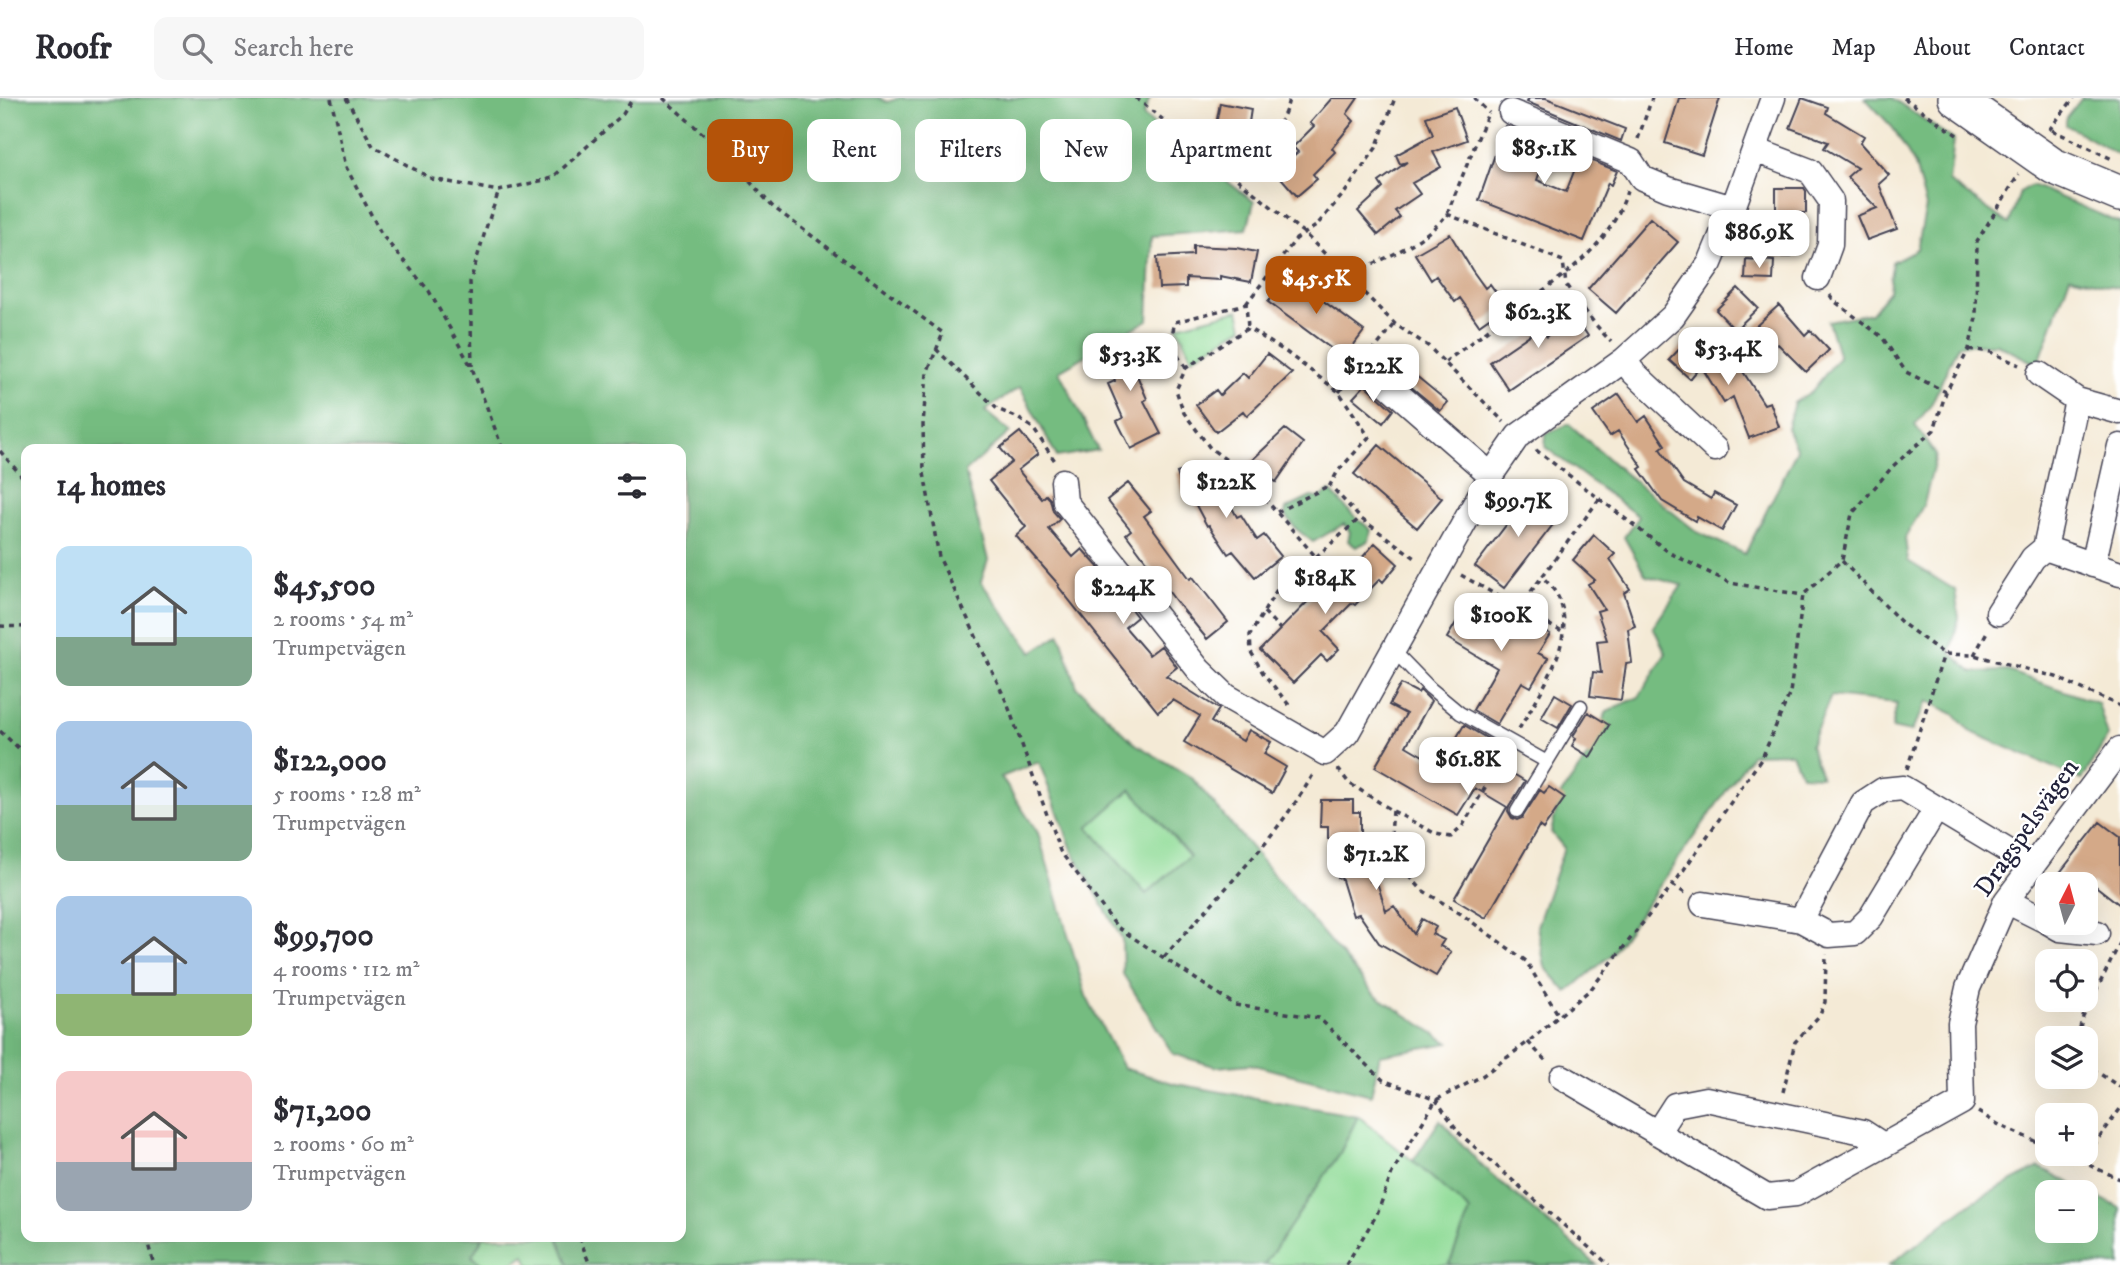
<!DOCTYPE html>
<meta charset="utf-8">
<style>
:root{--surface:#fff;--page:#f7f7f7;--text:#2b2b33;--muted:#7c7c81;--line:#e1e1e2;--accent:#b45309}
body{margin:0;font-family:"IM FELL DW Pica",serif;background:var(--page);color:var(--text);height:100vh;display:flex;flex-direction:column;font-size:26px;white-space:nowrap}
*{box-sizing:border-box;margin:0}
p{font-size:23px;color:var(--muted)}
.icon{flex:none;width:38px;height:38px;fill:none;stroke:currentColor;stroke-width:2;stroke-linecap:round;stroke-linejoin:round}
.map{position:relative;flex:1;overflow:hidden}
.panel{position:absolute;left:21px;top:346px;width:665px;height:798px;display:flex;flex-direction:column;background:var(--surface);border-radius:14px;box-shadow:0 7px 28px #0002}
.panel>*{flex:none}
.guide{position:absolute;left:707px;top:21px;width:665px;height:63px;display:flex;gap:14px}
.needle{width:46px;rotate:6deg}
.buttons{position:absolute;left:2035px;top:774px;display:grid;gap:14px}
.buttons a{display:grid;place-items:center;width:63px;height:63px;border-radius:14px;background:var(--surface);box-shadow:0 7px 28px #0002;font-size:35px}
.price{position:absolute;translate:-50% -60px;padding:0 16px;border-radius:14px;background:#fff;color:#222;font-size:23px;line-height:46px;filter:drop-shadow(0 2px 4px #0008)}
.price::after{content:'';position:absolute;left:50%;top:42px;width:21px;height:16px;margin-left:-10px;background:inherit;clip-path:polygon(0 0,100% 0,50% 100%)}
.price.on{background:var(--accent);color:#fff}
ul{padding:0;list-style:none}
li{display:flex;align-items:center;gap:21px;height:175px;padding:0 35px}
li span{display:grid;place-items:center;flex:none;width:196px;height:140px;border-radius:14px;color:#555}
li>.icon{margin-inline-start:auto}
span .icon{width:84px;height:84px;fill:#fffc;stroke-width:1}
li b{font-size:30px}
h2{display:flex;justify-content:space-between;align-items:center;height:84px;padding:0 35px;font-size:30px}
.chip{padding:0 24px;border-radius:14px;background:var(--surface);box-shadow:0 7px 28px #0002;font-size:24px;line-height:63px}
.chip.on{background:var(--accent);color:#fff}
header{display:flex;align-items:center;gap:42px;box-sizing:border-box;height:98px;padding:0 35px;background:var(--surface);border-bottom:2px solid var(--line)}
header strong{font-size:33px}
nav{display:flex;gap:38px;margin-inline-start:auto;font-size:24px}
.search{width:490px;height:63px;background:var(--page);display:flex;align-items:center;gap:18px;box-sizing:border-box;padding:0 24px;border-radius:14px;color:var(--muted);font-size:26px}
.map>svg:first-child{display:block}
.green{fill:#91dc98;stroke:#5a7f6a;stroke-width:2}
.forest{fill:#74bc80;stroke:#4b6f5e;stroke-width:2;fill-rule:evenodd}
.building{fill:#d4a988}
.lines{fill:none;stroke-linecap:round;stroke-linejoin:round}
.lane-casing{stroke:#424052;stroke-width:15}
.street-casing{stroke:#424052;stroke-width:27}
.secondary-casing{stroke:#424052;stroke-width:38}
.path{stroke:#424052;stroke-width:3.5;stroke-dasharray:5 5;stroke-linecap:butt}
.lane{stroke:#fff;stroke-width:12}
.street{stroke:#fff;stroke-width:24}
.secondary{stroke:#fff;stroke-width:35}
.labels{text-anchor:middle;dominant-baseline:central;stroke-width:5;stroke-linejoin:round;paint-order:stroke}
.street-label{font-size:26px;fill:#22223b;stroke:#fff}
</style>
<header>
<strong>Roofr</strong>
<div class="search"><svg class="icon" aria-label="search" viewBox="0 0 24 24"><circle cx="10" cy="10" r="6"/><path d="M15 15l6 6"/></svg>Search here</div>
<nav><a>Home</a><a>Map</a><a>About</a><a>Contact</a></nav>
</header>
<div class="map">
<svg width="2120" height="1167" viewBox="0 0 2120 1167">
<rect width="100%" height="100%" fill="#fff"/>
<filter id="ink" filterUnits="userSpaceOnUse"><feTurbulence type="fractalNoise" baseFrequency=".0143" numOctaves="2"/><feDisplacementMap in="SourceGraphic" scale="14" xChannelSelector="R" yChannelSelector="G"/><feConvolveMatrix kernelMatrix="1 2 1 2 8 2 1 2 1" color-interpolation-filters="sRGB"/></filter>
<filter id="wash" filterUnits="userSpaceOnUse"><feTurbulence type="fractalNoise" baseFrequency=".00686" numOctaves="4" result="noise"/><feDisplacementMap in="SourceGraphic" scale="28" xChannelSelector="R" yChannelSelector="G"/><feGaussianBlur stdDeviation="1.57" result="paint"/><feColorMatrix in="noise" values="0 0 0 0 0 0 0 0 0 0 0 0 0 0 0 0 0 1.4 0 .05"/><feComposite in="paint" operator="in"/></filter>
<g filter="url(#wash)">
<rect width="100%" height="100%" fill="#f4ead6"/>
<path class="green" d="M1239 212 1243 229 1192 260 1177 228Z
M1131 691 1190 758 1146 796 1087 729Z
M1358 1018 1413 1063 1470 1113 1449 1167H1264L1340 1055Z
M483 1139H558L569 1167H529L525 1157 508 1167H483L472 1158Z"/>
<path class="forest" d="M0 0H879L887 4 900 0H1150L1143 18 1254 104 1247 131 1152 138 1148 222 1059 273 1098 352 1057 359 1020 289 985 313 1010 334 965 374 988 462 981 484 1032 554 1060 536 1077 589 1134 645 1192 680 1374 896 1449 945 1380 957 1371 997 1250 966 1217 969 1173 956 1123 876 1122 841 1073 754 1039 664 1001 679 1038 735 1086 898 1123 970 1176 986 1358 1018 1340 1055 1264 1167H569L558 1139H681V352H26V1139H483L472 1158 483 1167H0ZM1131 691 1190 758 1146 796 1088 729Z
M1865 0H1892L1954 42 1949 84 2009 126 2020 94 2032 87 2120 125V190L2070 178 2038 267 1997 246 1958 247 1931 307 1915 327 1936 357 1924 406 1905 440 1908 463 1955 492 1959 520 1950 554 1972 574 2008 573 2098 605 2108 638 2082 682 1969 633 1954 616 1928 603 1911 634 1892 630 1897 605 1831 598 1810 647 1821 678 1801 677 1792 655 1752 656 1611 857 1567 894 1545 869 1537 828 1564 750 1551 734 1560 698 1590 655 1607 613 1639 599 1666 555 1653 529 1682 487 1646 478 1624 439 1639 419 1545 349 1546 336 1569 326 1623 374 1697 434 1745 456 1797 352 1787 330 1794 305 1812 293 1839 259 1828 223 1871 215 1889 193 1892 164 1917 151 1926 109 1915 67 1893 30Z
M2082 0H2120V58L2066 27V20Z
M1330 393 1351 415 1371 432 1369 443 1356 449 1348 443 1350 434 1344 426 1313 444 1295 430 1285 416 1286 411 1311 399 1319 400Z
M1440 1022 1483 1069 1597 1167H1449L1470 1113 1413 1063Z
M2039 1069 2120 1110V1167H1889L1974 1103ZM2048 1094H2086V1132H2048Z"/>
<g id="blocks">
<path class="building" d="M1332 0H1358L1347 16 1354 23 1332 50 1335 54 1313 76 1317 81 1297 98 1275 73 1298 54 1293 49 1314 28 1310 25Z
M1529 0H1546L1625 31 1621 43 1527 4Z
M1679 0H1720L1702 57 1665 45Z
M1802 0 1828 9 1826 15 1864 38 1860 45 1889 77 1879 86 1897 131 1867 142 1857 118 1877 110 1847 79 1857 70 1824 50 1828 44 1790 30Z
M1220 5 1251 11 1247 38 1215 32Z
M1455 9 1467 42 1433 54 1441 69 1412 85 1420 96 1395 113 1400 119 1378 137 1358 113 1383 90 1379 84 1407 64 1400 66 1396 57 1433 37 1426 19Z
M1505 28 1550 46 1537 82 1566 94 1580 58 1617 73 1611 87 1608 85 1584 143 1479 102Z
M1776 90H1804L1806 93V115H1793L1791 159 1760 158 1763 121 1776 122Z
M1650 120 1678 144 1616 215 1588 191Z
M1450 136 1472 172 1485 190 1490 186 1506 208 1479 227 1460 200 1455 204 1436 178 1431 182 1415 156Z
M1193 148 1236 150 1257 154 1251 184 1220 178V182L1186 180V189L1159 190 1157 159 1193 157Z
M1746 161 1774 163 1773 182 1745 181Z
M1288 177 1364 233 1344 260 1268 204Z
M1738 190 1758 210 1735 232 1716 212Z
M1779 207 1805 237 1810 232 1829 252 1806 274 1778 246 1774 249 1756 228Z
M1570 211 1588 238 1509 292 1490 264 1553 221 1546 239Z
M1686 236 1728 273 1738 266 1764 306 1770 304 1779 329 1749 340 1733 299 1724 305 1701 268 1690 281 1669 262 1686 244 1683 238Z
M1134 238 1142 266 1133 268 1147 301 1144 303 1161 336 1131 351 1117 323 1123 320 1108 286 1115 283 1105 246Z
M1387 254 1448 304 1440 313 1380 263Z
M1267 256 1292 275 1247 318 1243 313 1216 334 1196 307 1216 292 1220 297 1243 275 1248 280Z
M1365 287 1393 312 1383 325 1353 300Z
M1619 296 1638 324 1646 318 1665 347 1660 351 1684 385 1711 401 1714 395 1736 407 1722 433 1697 419 1695 423 1662 403 1639 371 1642 369 1618 333 1610 338 1593 314Z
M1285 331 1303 345 1276 384 1249 365Z
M1020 334 1038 356 1018 372 1042 401 1046 397 1050 401 1053 413 1060 421 1049 431 1073 459 1082 451 1099 470 1088 480 1109 506 1120 497 1137 519 1125 529 1149 557 1161 548 1177 569 1166 578 1219 611 1211 624 1243 643 1249 632 1271 644 1264 656 1286 669 1272 695 1184 644 1200 618 1173 602 1158 614 1058 488 1059 487 1016 438 1026 429 989 383 1012 364 1000 350Z
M1379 347 1442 400 1417 430 1354 376Z
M1208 365 1217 393 1222 391 1237 419 1241 417 1257 442 1264 437 1281 458 1255 479 1233 453 1228 456 1209 427 1207 428 1191 398 1185 400 1177 375Z
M1128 385 1151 413 1144 418 1190 481 1193 479 1228 524 1207 541 1175 502 1126 436 1131 432 1107 402Z
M1532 393 1562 415 1504 490 1475 468Z
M1594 437 1615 456 1610 461 1630 491 1624 495 1635 528 1628 531 1632 565 1626 566 1621 602 1590 598 1593 574 1601 575 1597 543 1607 542 1597 513 1604 511 1588 486 1595 482 1573 462Z
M1375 445 1398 466 1383 484 1380 481 1355 507 1352 505 1323 534 1339 551 1327 563 1321 557 1293 585 1260 552 1326 485 1330 488 1351 466 1354 469Z
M1486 500 1550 536 1538 555 1548 560 1531 589 1522 584 1497 626 1473 612 1497 570 1447 540 1464 511 1476 518Z
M1401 586 1418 595 1420 592 1431 603 1406 648 1440 668 1464 627 1488 641 1487 643 1494 647 1487 660 1525 683 1509 709 1508 713 1512 720 1517 722 1522 720 1540 692 1544 695 1549 689 1565 700 1543 731 1539 728 1486 820 1454 801 1507 709 1475 690 1458 717 1375 669 1406 616 1389 607Z
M1555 596 1572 606 1558 630 1541 620Z
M1588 614 1609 627 1590 659 1572 648 1576 640 1573 638Z
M1321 702H1353V714H1360V749L1367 748 1370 783 1376 781 1386 813 1394 808 1414 836 1422 821 1436 829 1432 836 1444 842 1440 848 1451 854 1436 878 1379 845 1359 816 1353 818 1341 779 1337 780 1334 741H1328V729H1320Z
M2100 724 2120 739V807L2093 786H2051Z"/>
</g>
</g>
<g filter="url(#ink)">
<use href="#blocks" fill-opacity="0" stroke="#424052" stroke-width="2"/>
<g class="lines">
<g class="lane-casing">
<path id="lane" d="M1393 552 1430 590 1460 615 1547 664
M1517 713 1581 608"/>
</g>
<g class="street-casing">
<path id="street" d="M1511 14 1631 63 1642 80 1668 91 1733 110
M1755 52 1810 73 1831 103 1830 147 1818 180
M1624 262 1633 274 1715 351
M1375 276 1491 377
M2039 276 2077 302 2120 314
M1063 383 1065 404 1199 572 1226 598 1325 655 1347 635 1491 377 1518 338 1624 262 1673 218 1710 165 1733 110 1773 0
M2045 450 2120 476
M2093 467 2120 348
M1998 515 2033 460 2045 450 2077 302
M2006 803 2048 824
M1703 806 1801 822 1829 837 1855 835 1871 819 1936 711
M1801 822 1863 705 1883 692 1903 690 2033 768
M2048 824 2060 831 2097 835
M1562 979 1767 1099 1796 1096 1962 1004 1960 925 1968 890 2006 803 2120 651
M1657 1035 1675 1007 1706 1001 1863 1034 1883 1047"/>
</g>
<g class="secondary-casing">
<path id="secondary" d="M1956 0 2053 68 2120 96"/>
</g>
<path class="path" d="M331 0 346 69 382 137 429 193 472 270 503 352
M346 0 373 48 432 81 499 93 552 80 623 16 633 0
M663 0 722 53 773 109 943 235 927 275 923 327 924 375 939 459 1007 605 1060 753 1117 829 1235 907 1319 920 1383 982 1436 1002 1460 1036 1609 1167
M1136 0 1304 135 1395 226 1428 248 1504 324
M1474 0 1489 15
M1904 0 1957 37
M2049 32 2074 0
M2052 32 2112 61
M1638 41 1652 0
M1234 79C1254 56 1284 31 1289 0
M1447 116 1563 163 1566 187 1595 226 1611 244
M1345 176C1376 167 1428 142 1447 116L1488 15
M1830 197 1834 203 1882 239 1906 274 1946 294
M1246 206 1296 141 1316 128 1346 93 1376 50 1395 0
M936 251 997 311 1016 319 1033 330 1055 363
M1969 251 1991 254 2019 267
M1372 254 1395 226
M1445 264C1464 250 1482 236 1501 222 1549 187 1610 154 1627 93
M472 268 470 184 487 127 499 93
M1186 270C1174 253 1169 245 1175 224L1246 206 1248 230
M1339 294 1353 276
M1536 352 1670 455 1730 485 1803 497
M0 353 26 383
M1277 414 1330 387
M1316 459 1360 420
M1842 463 1902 525 1944 556 1974 557 2056 579 2120 608
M1461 477 1562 534
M1519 510 1600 400
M1264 514 1280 531
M0 528 26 529
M1974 557 1987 534
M1289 607 1263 575 1251 554 1250 537 1282 483 1316 459 1239 371 1210 350 1184 315 1176 292 1186 270 1248 230 1286 254 1339 294 1369 339 1338 373 1330 387 1360 420 1418 462
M1519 631C1540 595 1581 537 1556 495 1552 489 1546 483 1542 478
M0 633 26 657
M1338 671 1349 685 1393 713 1436 736 1451 739 1462 729 1503 659
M1907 671 1944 556
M1393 713 1391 736 1398 765 1422 792 1461 816 1526 863 1559 918
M1672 787 1685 795
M1164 859C1216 799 1274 744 1314 675
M2077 940 2083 919 2120 845
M1528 944 1546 963
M2086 964 2094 972 2120 989
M1783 994 1795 944 1820 917 1825 904 1826 856
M1978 1014 2001 1028 2048 1049
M2062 1055 2120 1081
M2082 1064 2120 1011
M146 1139 154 1167
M579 1139 590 1167
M1346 1167 1377 1116 1392 1075 1436 1002 1482 978 1528 944 1591 891 1678 780 1762 660 1790 595 1803 497 1842 462 1852 416 1893 368 1934 332 1946 294 1969 251 1976 220 1977 143 2019 76"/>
<use href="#lane" class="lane"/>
<use href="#street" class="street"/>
<use href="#secondary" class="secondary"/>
</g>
</g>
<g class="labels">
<g class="street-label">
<text transform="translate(2027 730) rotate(-55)">Dragspelsvägen</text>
</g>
</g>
</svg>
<div class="buttons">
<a><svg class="needle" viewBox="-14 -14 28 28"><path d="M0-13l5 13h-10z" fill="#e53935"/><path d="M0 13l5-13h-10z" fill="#7c7c81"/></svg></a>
<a><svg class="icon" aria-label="locate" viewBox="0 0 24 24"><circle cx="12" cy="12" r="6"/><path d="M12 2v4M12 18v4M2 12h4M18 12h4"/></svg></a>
<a><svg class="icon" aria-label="layers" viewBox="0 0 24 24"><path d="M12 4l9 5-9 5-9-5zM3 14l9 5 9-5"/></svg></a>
<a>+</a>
<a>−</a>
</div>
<b class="price" style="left:1544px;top:88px">$85.1K</b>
<b class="price" style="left:1759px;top:172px">$86.9K</b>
<b class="price on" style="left:1316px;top:218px">$45.5K</b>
<b class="price" style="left:1538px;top:252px">$62.3K</b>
<b class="price" style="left:1728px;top:289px">$53.4K</b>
<b class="price" style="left:1130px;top:295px">$53.3K</b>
<b class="price" style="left:1373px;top:306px">$122K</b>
<b class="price" style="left:1226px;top:422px">$122K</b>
<b class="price" style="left:1518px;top:441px">$99.7K</b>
<b class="price" style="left:1325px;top:518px">$184K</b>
<b class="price" style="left:1123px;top:528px">$224K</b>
<b class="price" style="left:1501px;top:555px">$100K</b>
<b class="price" style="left:1468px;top:699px">$61.8K</b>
<b class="price" style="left:1376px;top:794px">$71.2K</b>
<div class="guide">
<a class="chip on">Buy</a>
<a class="chip">Rent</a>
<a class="chip">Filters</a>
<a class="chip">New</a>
<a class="chip">Apartment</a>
</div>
<section class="panel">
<h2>14 homes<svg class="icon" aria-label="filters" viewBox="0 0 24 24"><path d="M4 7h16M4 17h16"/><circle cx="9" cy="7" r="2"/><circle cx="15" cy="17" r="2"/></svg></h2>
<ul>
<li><span style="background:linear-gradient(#bfe0f5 65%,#7fa58c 0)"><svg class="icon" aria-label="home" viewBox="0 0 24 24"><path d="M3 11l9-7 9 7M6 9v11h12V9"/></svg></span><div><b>$45,500</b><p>2 rooms · 54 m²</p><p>Trumpetvägen</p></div></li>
<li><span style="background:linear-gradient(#a9c7e8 60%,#7fa58c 0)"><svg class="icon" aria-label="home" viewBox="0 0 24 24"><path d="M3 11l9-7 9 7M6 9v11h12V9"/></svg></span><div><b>$122,000</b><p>5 rooms · 128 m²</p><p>Trumpetvägen</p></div></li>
<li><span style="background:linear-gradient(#a9c7e8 70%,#8fb573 0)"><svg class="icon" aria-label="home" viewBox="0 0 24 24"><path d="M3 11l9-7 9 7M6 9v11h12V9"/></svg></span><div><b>$99,700</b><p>4 rooms · 112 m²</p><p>Trumpetvägen</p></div></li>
<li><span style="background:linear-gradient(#f6c9c9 65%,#9aa5b1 0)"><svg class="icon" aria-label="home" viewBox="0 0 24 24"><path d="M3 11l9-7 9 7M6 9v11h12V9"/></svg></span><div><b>$71,200</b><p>2 rooms · 60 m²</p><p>Trumpetvägen</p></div></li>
</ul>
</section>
</div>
